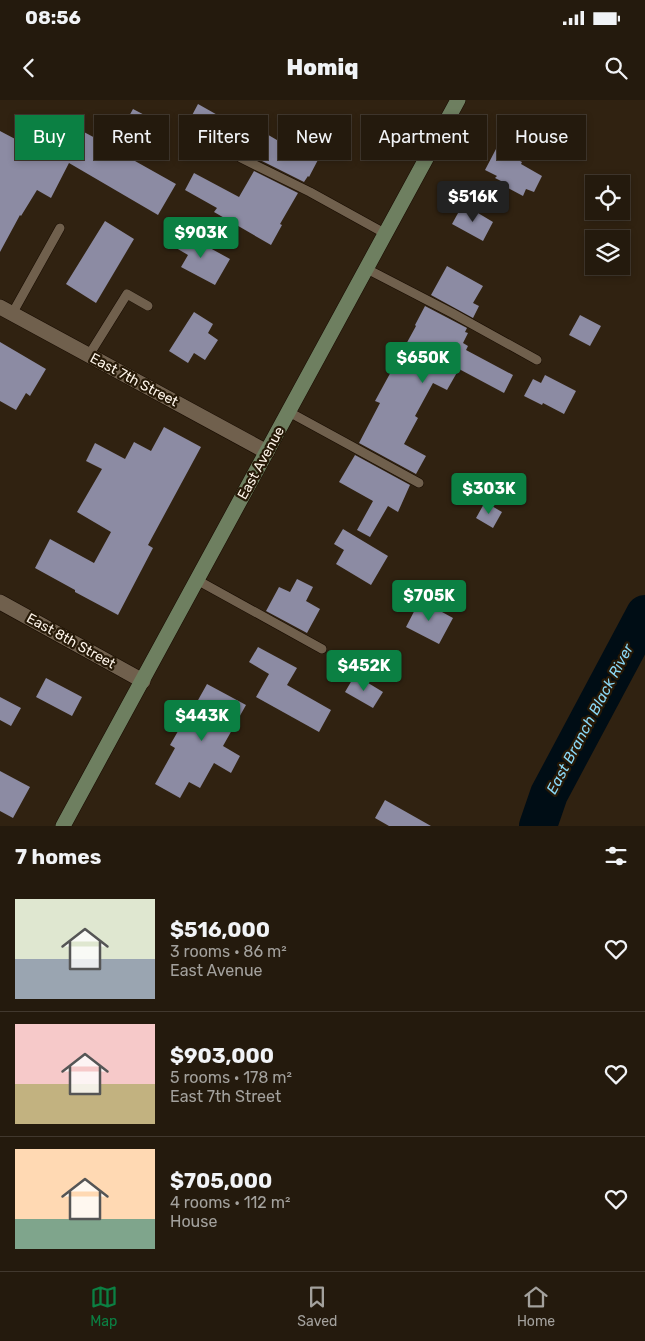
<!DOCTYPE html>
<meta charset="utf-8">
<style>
:root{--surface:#241a0d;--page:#30271b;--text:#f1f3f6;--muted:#a3a19d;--line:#41382e;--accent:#0b8043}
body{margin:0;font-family:Rubik,sans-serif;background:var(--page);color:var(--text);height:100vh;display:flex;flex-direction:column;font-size:19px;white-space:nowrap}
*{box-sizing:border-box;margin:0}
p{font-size:16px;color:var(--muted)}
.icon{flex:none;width:28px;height:28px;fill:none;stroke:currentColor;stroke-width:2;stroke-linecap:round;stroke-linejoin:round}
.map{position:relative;height:726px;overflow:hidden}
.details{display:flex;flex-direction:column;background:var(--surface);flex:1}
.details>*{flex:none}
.banner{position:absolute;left:15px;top:15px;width:615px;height:45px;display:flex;gap:10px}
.tools{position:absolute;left:585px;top:75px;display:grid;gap:10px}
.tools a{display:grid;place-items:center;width:45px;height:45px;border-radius:0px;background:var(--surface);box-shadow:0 2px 8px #0003,0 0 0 1px var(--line);font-size:25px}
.price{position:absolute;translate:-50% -42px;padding:0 11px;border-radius:5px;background:var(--accent);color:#fff;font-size:16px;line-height:32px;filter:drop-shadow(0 1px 2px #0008)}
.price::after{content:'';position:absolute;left:50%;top:30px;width:15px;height:11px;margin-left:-8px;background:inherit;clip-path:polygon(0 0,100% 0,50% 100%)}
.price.current{background:#222;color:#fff}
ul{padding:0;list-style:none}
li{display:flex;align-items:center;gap:15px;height:125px;padding:0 15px}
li+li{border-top:1px solid var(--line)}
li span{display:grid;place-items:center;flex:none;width:140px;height:100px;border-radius:0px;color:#555}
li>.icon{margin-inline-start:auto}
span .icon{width:60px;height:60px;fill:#fffc;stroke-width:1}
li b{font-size:21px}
h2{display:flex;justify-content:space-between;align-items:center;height:60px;padding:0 15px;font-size:21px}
.chip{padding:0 18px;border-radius:0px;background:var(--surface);box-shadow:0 2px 8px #0003,0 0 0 1px var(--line);font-size:18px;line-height:45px}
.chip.current{background:var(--accent);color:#fff}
.status{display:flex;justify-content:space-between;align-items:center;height:35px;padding:0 25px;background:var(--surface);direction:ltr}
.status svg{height:14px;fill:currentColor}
header{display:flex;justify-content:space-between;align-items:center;height:65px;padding:0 15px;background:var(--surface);font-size:22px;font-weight:800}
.dock{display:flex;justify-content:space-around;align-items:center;height:70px;border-top:1px solid var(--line);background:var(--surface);font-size:14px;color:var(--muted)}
.dock a{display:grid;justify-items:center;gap:2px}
.dock .current{color:var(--accent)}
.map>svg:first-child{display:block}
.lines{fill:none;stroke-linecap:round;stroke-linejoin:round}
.river{stroke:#000d15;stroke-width:38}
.building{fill:#8c8ba3}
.lane-casing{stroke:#170b00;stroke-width:10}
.street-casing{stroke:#170b00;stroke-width:16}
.secondary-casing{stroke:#170b00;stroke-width:16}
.lane{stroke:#70604d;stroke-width:9}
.street{stroke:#70604d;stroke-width:15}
.secondary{stroke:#6e7f60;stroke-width:15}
.labels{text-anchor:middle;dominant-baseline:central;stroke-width:4.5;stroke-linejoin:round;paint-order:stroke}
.street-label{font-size:14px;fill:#fcf3e8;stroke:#261907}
.water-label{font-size:15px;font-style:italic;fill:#8bd8f6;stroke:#261907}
</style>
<div class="status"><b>08:56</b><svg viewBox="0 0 49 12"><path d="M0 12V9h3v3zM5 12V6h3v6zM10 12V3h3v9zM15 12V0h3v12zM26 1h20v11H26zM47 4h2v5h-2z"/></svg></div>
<header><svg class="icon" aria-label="back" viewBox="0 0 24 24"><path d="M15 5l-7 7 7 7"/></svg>Homiq<svg class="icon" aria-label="search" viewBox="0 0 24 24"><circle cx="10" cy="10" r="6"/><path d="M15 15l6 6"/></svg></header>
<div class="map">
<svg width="645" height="726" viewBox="0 0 645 726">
<rect width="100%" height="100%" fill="#302211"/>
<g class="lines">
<path class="river" d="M538 726 549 694 645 514"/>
</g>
<path class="building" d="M198 4 221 17 212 34 189 21Z
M133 9 156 21 135 61 176 84 158 115 69 63 51 98 37 90 21 116 20 115 0 152V31L36 50 54 16 112 47Z
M265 33 282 43 285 37 320 56 309 77 308 76 304 82 260 60 264 52 257 48Z
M496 49 522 62 521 64 542 76 534 92 526 89 523 96 508 88 509 85 495 78 497 76 485 70Z
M254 71 298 93 280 124 282 125 271 145 214 112 217 108 185 90 194 73 239 97Z
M463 104 493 122 483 141 452 124Z
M105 121 134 139 96 203 66 184Z
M179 131 230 159 215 185 181 167 188 155 171 145Z
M447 166 483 186 473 203 479 206 473 218 431 195Z
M425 206 467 228 465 232 468 233 463 243 468 246 466 250 513 275 504 293 459 269 447 290 433 283 415 316 418 318 404 344 426 356 416 374 359 343 380 303 375 301 416 226 415 225Z
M194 212 213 224 208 233 218 240 205 260 194 253 188 263 169 251Z
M580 215 601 226 590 246 569 235Z
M0 242 46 269 30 296 26 293 16 310 0 301Z
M545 275 576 291 564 314 543 303 542 305 524 296 533 279 541 283Z
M164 327 201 347 148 445 153 448 118 515 75 492V490L35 468 50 439 94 463 111 432 77 412 102 369 86 361 95 343 125 359 134 342 151 351Z
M355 355 410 385 398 412 388 406 370 437 357 430 373 401 339 382Z
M485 402 502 412 493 428 476 418Z
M343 429 388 456 371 485 336 464 344 450 334 444Z
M297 479 313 487 306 501 320 509 307 533 266 511 279 487 290 492Z
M420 500 453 518 439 544 406 527Z
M258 547 297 568 287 585 331 610 319 632 256 597 269 574 249 562Z
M355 575 383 592 373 608 345 592Z
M46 578 82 597 72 616 36 597Z
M207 584 246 605 223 646 240 656 231 673 214 663 200 688 189 682 180 698 155 684 175 648 170 645 181 626 183 627Z
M0 597 21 608 11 626 0 620Z
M0 671 30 687 13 718 0 711Z
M385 700 431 726H389L375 718Z"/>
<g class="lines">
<g class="lane-casing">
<path id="lane" d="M241 58 310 92 386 134
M367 169 452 213 537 260
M12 214 60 128
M89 255 127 194 148 206
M289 312 419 383
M197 480 322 549"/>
</g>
<g class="street-casing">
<path id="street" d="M0 207 267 352
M0 502 143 581"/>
</g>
<g class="secondary-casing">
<path id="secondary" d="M63 726 458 0"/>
</g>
<use href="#lane" class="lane"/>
<use href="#street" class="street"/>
<use href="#secondary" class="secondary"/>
</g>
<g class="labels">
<g class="street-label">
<text transform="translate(134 280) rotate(28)">East 7th Street</text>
<text transform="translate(261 363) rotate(-61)">East Avenue</text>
<text transform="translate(71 541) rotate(29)">East 8th Street</text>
</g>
<g class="water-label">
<text transform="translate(590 619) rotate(-62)">East Branch Black River</text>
</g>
</g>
</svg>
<div class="tools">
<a><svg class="icon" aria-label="locate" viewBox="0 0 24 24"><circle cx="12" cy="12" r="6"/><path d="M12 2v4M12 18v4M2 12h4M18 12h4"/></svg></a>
<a><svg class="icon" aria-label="layers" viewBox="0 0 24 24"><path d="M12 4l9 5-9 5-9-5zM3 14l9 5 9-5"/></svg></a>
</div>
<b class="price current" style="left:473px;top:123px">$516K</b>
<b class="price" style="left:201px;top:159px">$903K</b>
<b class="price" style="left:423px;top:284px">$650K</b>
<b class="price" style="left:489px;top:415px">$303K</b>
<b class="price" style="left:429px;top:522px">$705K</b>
<b class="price" style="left:364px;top:592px">$452K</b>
<b class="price" style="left:202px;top:642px">$443K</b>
<div class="banner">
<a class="chip current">Buy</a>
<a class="chip">Rent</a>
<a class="chip">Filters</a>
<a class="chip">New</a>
<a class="chip">Apartment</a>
<a class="chip">House</a>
</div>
</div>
<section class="details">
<h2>7 homes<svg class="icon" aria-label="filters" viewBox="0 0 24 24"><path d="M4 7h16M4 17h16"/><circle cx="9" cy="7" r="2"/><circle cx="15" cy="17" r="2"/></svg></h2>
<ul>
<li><span style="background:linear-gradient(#dfe7d0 60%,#9aa5b1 0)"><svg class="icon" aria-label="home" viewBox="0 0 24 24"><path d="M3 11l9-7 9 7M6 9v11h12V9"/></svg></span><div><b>$516,000</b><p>3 rooms · 86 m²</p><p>East Avenue</p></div><svg class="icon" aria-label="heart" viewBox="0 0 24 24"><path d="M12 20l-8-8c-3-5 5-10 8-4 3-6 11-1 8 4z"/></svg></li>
<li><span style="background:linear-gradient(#f6c9c9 60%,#c2b280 0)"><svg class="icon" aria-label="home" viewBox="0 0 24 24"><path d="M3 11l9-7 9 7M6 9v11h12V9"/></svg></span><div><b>$903,000</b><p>5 rooms · 178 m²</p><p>East 7th Street</p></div><svg class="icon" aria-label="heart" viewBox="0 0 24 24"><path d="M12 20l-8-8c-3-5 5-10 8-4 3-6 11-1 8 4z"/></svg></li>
<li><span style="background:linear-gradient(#ffd9b3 70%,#7fa58c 0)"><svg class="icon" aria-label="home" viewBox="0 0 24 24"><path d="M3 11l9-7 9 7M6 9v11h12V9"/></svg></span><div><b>$705,000</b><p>4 rooms · 112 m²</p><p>House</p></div><svg class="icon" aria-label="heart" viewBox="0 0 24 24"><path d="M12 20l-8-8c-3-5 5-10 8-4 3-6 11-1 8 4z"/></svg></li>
</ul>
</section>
<nav class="dock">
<a class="current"><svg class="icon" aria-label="map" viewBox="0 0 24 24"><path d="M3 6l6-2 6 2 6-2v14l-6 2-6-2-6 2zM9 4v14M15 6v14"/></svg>Map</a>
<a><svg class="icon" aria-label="saved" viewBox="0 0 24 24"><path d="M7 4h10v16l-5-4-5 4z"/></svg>Saved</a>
<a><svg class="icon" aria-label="home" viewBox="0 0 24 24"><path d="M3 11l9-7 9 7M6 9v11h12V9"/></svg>Home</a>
</nav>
